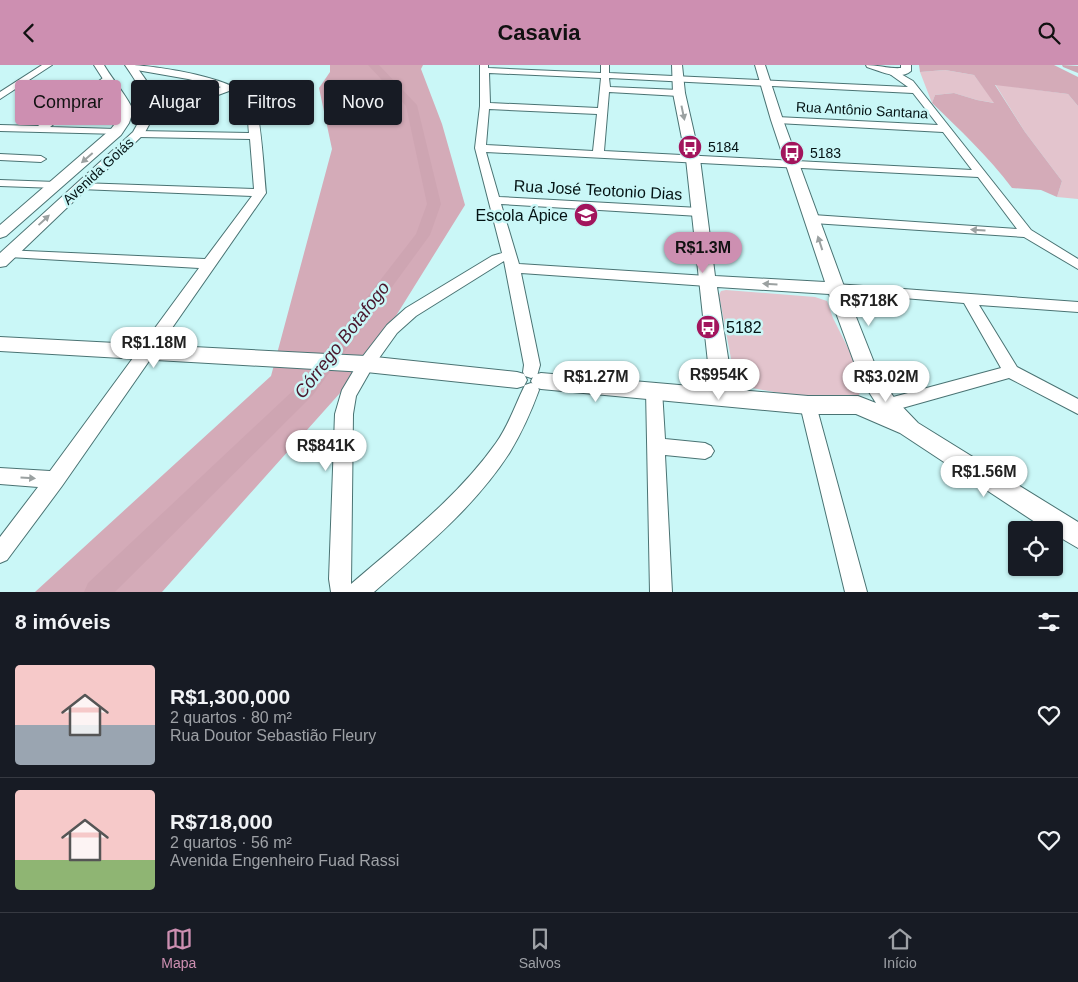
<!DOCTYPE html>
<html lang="pt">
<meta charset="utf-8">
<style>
:root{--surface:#171b24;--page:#242831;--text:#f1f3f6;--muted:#9ea1a6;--line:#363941;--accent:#cd8fb1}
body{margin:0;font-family:Helvetica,sans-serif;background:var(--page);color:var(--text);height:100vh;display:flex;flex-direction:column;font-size:19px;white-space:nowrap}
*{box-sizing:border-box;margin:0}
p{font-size:16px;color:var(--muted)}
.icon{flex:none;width:28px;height:28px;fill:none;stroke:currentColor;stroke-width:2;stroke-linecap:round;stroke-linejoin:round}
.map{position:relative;height:527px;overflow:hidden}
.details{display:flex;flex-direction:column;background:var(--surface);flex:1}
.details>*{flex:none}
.banner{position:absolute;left:15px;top:15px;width:500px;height:45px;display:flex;gap:10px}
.controls{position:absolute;left:1008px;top:456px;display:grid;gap:10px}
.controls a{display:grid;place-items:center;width:55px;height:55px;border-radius:5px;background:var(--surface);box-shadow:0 1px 4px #0004;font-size:25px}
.price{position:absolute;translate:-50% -42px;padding:0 11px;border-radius:18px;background:#fff;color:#222;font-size:16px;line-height:32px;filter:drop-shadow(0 1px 2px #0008)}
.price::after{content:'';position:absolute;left:50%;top:30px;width:15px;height:11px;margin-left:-8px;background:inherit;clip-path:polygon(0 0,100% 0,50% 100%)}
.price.active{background:var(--accent);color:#111}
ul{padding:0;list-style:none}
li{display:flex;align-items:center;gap:15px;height:125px;padding:0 15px}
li+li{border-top:1px solid var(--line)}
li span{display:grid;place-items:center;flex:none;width:140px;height:100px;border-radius:5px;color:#555}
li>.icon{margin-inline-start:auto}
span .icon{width:60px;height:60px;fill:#fffc;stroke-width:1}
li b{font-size:21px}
h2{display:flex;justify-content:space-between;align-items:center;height:60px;padding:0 15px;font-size:21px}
.pill{padding:0 18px;border-radius:5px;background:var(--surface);box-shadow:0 1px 4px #0004;font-size:18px;line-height:45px}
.pill.active{background:var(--accent);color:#111}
header{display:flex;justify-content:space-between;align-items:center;height:65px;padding:0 15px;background:var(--accent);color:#111;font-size:22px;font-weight:700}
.tabs{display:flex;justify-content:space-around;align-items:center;height:70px;border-top:1px solid var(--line);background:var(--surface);font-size:14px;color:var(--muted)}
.tabs a{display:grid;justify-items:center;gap:2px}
.tabs .active{color:var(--accent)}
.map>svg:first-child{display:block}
.built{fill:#b4eaeb}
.green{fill:#e3c4cd}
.forest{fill:#d4abb8}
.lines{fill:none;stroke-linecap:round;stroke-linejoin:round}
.river{fill:#cea5b2;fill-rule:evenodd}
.minor-casing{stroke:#4a7373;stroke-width:2}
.major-casing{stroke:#4a7373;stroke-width:2}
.minor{fill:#fff;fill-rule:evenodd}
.major{fill:#fff;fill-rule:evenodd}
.oneway{fill:#9ba1a1}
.labels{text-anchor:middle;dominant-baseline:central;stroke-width:5;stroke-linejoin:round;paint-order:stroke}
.far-street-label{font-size:14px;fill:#041314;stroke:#caf7f7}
.far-poi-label{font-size:14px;fill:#041314;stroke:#caf7f7;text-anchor:start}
.street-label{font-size:16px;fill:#041314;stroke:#caf7f7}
.poi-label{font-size:16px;fill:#041314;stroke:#caf7f7;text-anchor:end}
.water-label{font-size:18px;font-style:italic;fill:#4a172d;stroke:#caf7f7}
</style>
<header><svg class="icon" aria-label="back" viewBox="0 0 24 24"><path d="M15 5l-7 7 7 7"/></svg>Casavia<svg class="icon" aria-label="search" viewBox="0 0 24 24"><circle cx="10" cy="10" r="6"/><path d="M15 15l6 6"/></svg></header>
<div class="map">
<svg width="1078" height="527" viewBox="0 0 1078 527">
<rect width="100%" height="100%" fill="#caf7f7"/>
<path class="built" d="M579 140 597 141 595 159H576Z"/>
<path class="green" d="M945 5 974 10 995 38 977 35 954 28 935 30 932 38 920 7Z
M995 19 1068 29 1078 41V134L1057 132 1062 116 1025 67Z
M726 225 815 232 827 236 833 253 863 313V323L858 331 807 333 736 320 719 230 721 226Z"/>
<path class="forest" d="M330 0H423L421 4 442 59 465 140 366 299 162 527H35L271 311 332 84 319 23 330 7Z
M919 0H1054L1078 12V41L1068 29 995 20 1025 67 1062 116 1057 132 1041 125 1012 123C988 91 960 65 932 38L935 30 954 28 977 35 994 38 974 10 945 5 920 7Z"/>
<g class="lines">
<path class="river" d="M368 0H379L417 40 441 139 430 170 313 330 115 527H84L88 518 299 320 416 169 427 139 406 41Z
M1062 0 1078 1V8L1063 2Z"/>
<g class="minor-casing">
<path id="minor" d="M42 0H52L0 34V27Z
M127 0C154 0 240 13 254 37 261 50 264 109 266 128L62 421 7 495 0 498V472L38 422 0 419V403L50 406 199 203 9 192 4 191 2 188 4 185 205 194 252 131 80 124 74 121 80 118 254 124 250 74 138 72 133 69 138 66 249 68C247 47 250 36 229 26L150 55H144V51L221 22 188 14 131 4 128 3Z
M480 0H488V3L601 8V0H609V8L908 22 887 7 894 5 913 16 1031 165 1078 194V204L1024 172 813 158 807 154 813 150 1017 164 978 112 486 87 499 132 699 143 705 147 699 151 501 139 519 199 707 211 712 213 714 216 712 219 707 221 521 208 540 300 537 311 531 313 525 311 523 307 524 300 504 196 416 251 397 268 372 303 356 331 353 349 351 519C402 475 457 433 496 378 509 360 515 340 525 320L531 318 537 320 539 325C531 347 522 367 510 387 475 442 422 485 374 527H331L329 514 335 349 342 325 360 295 387 260 406 243 492 191 502 188 475 83 480 41ZM489 8 601 13 598 43 490 38ZM609 13 913 28 938 60 777 52 772 55 777 58 943 67 972 105 604 86 609 27 679 31 684 28 679 25 610 22ZM489 44 597 49 593 86 486 80Z
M107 10 110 11V15L50 62 116 64 120 65V69L0 66V60L38 61Z
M0 89 41 91 46 94 41 97 0 95Z
M0 115 56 117 62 120 56 123 0 121Z
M836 219 1078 237V247L979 240 1017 302 1078 334V349L1009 313 888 347 882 345 880 340 882 335 1001 303 964 238 831 227 829 224 831 221Z
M654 318 660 320 662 325 665 374 705 378 711 381 714 386 711 391 705 394 665 390 672 527H650L646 325 648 320Z
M808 333 814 335 816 340 867 527H845L800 340 802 335Z"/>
</g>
<g class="major-casing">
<path id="major" d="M94 0H104C110 11 132 38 133 46L129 58 121 70 6 171 0 173V160L111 64 120 52 121 42Z
M125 0H135C156 28 163 37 144 69L6 201 0 202V188L133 67C152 36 143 27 125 0Z
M672 0H682L685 28 700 94 715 211 825 217 771 55 755 0H765L783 55 845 224 879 310 895 334 918 358 1078 457V483L1054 469V465H1047L900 368 856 349H808L541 324 534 322 531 316 534 310 541 308 702 322 710 316 686 94 673 28ZM717 222 829 229 860 313 876 338 858 331H808L727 324 731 312Z
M866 0C877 0 891 4 901 3V0H911V6C900 16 880 6 867 2Z
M0 272 366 291 517 307 524 309 527 315 524 321 517 323 366 307 0 286Z"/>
</g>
<use href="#minor" class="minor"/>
<use href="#major" class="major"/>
</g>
<defs><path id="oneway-solid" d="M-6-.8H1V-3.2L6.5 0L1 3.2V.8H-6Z" transform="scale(1.25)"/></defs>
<g class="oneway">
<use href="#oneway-solid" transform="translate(683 48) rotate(78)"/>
<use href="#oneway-solid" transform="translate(87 93) rotate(139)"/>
<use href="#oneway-solid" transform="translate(44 155) rotate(-43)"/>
<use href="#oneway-solid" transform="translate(978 165) rotate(-176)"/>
<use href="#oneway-solid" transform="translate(820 178) rotate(-108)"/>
<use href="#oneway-solid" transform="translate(770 219) rotate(-176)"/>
<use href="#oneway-solid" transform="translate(28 413) rotate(4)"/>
</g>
<defs>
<g id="bus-disc" transform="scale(1.25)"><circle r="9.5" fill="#a2155d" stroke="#caf7f7"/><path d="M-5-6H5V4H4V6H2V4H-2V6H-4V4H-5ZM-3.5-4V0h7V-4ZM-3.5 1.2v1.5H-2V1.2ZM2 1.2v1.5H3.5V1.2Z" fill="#fff"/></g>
<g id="school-disc" transform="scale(1.25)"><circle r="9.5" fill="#a2155d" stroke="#caf7f7"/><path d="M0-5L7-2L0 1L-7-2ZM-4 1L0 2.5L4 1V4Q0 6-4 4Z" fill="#fff"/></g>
</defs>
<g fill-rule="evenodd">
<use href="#bus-disc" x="690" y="82"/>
<use href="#bus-disc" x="792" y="88"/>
<use href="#school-disc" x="586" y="150"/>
<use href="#bus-disc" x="708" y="262"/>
</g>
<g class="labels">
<g class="far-street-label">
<text transform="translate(862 45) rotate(3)">Rua Antônio Santana</text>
<text transform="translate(98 106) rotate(-43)">Avenida Goiás</text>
</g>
<g class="far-poi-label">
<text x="708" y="82">5184</text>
<text x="810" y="88">5183</text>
</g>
<g class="street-label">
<text transform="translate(598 125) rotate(3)">Rua José Teotonio Dias</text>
</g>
<g class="poi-label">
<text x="568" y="150">Escola Ápice</text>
<text x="726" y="262" text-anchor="start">5182</text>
</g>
<g class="water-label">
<text transform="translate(342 275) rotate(-52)">Córrego Botafogo</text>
</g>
</g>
</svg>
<div class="controls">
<a><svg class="icon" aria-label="locate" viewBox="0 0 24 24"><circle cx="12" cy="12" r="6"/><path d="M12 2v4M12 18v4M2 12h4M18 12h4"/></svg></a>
</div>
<b class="price active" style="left:703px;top:209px">R$1.3M</b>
<b class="price" style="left:869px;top:262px">R$718K</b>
<b class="price" style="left:154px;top:304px">R$1.18M</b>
<b class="price" style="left:719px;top:336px">R$954K</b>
<b class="price" style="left:596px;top:338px">R$1.27M</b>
<b class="price" style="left:886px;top:338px">R$3.02M</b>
<b class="price" style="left:326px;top:407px">R$841K</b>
<b class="price" style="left:984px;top:433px">R$1.56M</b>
<div class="banner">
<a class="pill active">Comprar</a>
<a class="pill">Alugar</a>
<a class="pill">Filtros</a>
<a class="pill">Novo</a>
</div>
</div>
<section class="details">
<h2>8 imóveis<svg class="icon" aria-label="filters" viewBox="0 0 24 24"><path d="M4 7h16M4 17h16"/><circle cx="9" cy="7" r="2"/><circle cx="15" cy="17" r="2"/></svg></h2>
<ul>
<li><span style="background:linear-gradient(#f6c9c9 60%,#9aa5b1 0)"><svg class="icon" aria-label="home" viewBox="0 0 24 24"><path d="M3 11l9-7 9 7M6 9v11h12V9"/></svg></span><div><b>R$1,300,000</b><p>2 quartos · 80 m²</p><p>Rua Doutor Sebastião Fleury</p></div><svg class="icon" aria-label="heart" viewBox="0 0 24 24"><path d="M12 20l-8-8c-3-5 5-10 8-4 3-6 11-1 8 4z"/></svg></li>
<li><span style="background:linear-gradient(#f6c9c9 70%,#8fb573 0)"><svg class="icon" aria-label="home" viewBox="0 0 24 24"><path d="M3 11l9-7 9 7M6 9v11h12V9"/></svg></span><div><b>R$718,000</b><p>2 quartos · 56 m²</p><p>Avenida Engenheiro Fuad Rassi</p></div><svg class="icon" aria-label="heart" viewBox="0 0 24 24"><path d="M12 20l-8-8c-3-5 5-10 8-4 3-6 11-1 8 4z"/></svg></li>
</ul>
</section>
<nav class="tabs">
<a class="active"><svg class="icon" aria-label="map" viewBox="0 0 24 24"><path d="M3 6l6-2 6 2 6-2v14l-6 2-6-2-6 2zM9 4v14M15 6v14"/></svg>Mapa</a>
<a><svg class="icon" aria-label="saved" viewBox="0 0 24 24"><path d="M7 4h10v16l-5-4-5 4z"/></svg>Salvos</a>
<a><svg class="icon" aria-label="home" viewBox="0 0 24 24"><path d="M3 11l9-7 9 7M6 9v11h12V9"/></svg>Início</a>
</nav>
